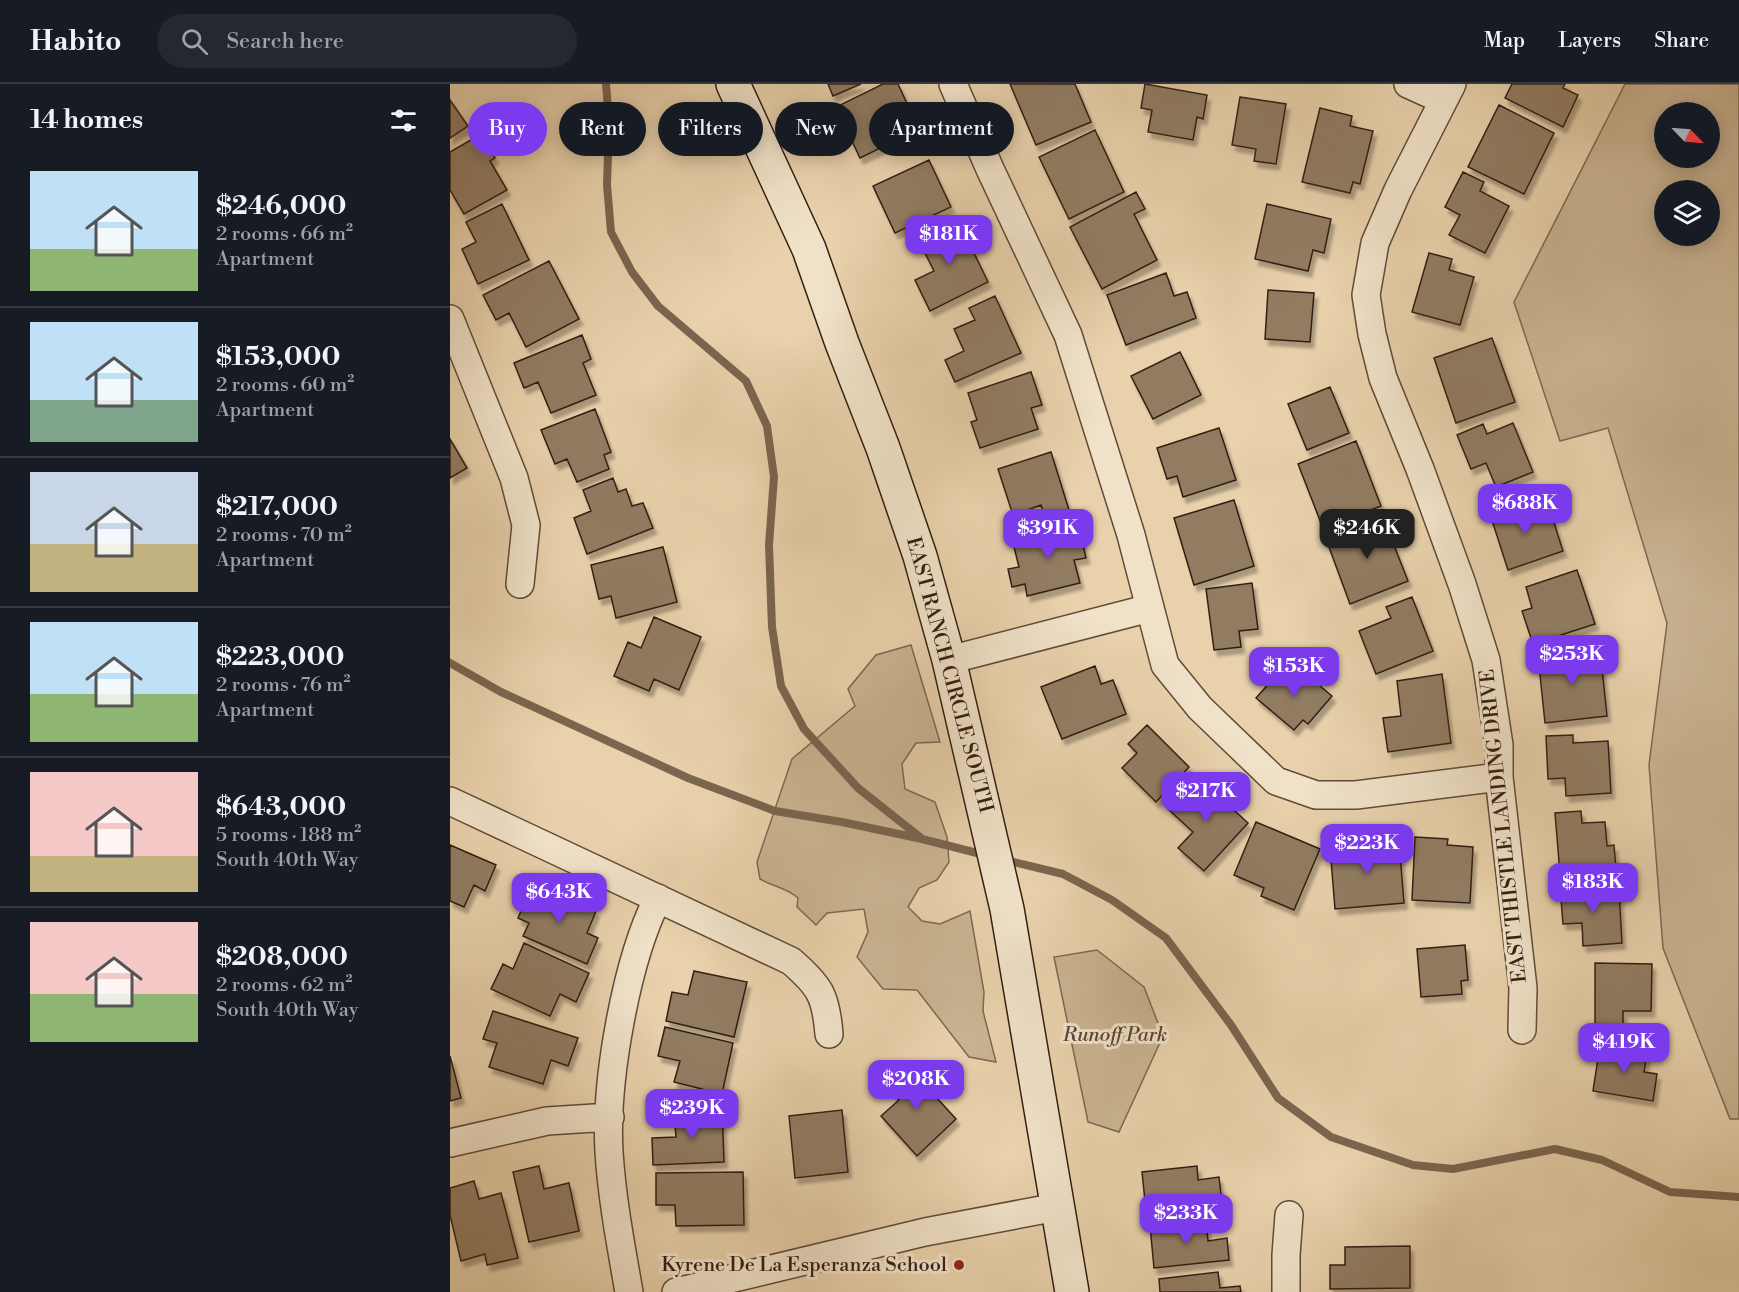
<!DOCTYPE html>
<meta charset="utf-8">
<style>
:root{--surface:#171b24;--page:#242831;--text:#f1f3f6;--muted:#9ea1a6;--line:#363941;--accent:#7c3aed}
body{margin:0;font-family:"Libre Bodoni",serif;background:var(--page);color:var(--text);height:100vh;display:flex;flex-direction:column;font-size:22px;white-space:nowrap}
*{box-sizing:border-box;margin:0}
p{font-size:20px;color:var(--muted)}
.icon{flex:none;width:33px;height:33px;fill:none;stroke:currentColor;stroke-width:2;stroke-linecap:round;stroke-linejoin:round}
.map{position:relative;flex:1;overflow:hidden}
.details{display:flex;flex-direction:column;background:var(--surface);width:450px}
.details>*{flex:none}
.banner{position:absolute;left:18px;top:18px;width:570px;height:54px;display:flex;gap:12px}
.needle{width:39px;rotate:115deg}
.buttons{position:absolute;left:1204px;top:18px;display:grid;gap:12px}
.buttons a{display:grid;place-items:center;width:66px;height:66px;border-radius:50%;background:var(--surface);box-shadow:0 3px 15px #0003;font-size:30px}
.price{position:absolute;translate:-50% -51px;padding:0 14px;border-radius:12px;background:var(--accent);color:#fff;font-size:20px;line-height:39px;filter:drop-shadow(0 2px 3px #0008)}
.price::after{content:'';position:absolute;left:50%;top:36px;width:18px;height:14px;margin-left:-9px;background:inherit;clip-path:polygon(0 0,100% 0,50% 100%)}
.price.selected{background:#222;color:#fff}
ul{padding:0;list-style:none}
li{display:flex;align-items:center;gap:18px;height:150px;padding:0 30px}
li+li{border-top:2px solid var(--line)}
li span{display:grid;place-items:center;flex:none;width:168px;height:120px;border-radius:0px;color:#555}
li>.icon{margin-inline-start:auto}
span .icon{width:72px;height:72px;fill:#fffc;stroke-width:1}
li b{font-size:26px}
h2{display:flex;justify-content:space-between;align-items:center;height:72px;padding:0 30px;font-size:26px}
.chip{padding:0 21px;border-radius:27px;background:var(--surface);box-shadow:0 3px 15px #0003;font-size:21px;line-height:54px}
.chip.selected{background:var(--accent);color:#fff}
header{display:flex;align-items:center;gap:36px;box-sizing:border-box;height:84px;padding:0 30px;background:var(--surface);border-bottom:2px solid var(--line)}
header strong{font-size:28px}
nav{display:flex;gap:33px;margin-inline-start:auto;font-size:21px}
.search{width:420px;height:54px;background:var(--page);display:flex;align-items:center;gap:15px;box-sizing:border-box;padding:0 21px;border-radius:33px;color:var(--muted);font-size:22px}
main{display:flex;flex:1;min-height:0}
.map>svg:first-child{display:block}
.green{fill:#c9b391;stroke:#7e6852;stroke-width:1.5;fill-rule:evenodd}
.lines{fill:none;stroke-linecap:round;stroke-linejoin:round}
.stream{stroke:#7a654f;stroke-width:8}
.building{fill:#917b62;stroke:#331e13;stroke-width:1.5;filter:url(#shadow)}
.street-casing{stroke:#604b39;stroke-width:30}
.secondary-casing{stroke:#331e13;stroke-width:36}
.street{stroke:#f0e1c8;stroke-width:27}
.secondary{stroke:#f0e1c8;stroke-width:33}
.poi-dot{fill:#8f2418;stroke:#f0e1c8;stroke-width:2}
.labels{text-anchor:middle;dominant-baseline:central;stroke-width:6;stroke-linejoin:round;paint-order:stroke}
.street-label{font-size:20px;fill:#331e13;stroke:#f0e1c8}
.park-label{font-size:20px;font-style:italic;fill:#584332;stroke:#f0e1c8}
.poi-label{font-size:20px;fill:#331e13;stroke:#f0e1c8;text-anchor:end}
</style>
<header>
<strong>Habito</strong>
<div class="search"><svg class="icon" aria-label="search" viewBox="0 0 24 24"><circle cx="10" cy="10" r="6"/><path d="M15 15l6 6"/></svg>Search here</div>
<nav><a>Map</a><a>Layers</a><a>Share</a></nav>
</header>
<main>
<section class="details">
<h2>14 homes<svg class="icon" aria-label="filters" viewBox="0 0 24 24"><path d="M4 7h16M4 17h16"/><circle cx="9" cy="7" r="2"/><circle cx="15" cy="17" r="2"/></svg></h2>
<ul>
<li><span style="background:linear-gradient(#bfe0f5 65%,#8fb573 0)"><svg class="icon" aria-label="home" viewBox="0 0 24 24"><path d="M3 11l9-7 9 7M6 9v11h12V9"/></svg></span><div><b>$246,000</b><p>2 rooms · 66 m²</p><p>Apartment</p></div></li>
<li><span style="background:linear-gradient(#bfe0f5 65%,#7fa58c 0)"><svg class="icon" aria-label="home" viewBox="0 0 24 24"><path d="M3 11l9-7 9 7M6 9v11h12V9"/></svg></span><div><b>$153,000</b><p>2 rooms · 60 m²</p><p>Apartment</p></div></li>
<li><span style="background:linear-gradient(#c9d6e8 60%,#c2b280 0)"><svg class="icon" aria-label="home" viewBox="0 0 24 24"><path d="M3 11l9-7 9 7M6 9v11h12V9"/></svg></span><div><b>$217,000</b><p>2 rooms · 70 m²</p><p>Apartment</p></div></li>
<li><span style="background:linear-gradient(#bfe0f5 60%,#8fb573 0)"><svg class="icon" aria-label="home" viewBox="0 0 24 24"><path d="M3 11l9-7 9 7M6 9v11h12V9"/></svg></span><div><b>$223,000</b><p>2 rooms · 76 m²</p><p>Apartment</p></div></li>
<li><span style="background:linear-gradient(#f6c9c9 70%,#c2b280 0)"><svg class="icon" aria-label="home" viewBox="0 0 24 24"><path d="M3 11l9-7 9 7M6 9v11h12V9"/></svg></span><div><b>$643,000</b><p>5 rooms · 188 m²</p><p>South 40th Way</p></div></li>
<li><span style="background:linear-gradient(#f6c9c9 60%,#8fb573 0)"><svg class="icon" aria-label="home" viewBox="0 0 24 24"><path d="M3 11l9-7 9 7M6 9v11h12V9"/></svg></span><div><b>$208,000</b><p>2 rooms · 62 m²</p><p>South 40th Way</p></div></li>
</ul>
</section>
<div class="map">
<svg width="1289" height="1208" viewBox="0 0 1289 1208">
<defs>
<filter id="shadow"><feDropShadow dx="3.5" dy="6" stdDeviation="1.5" flood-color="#0004"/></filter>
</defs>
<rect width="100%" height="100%" fill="#e8d1ab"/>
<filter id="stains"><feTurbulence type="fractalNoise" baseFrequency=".00333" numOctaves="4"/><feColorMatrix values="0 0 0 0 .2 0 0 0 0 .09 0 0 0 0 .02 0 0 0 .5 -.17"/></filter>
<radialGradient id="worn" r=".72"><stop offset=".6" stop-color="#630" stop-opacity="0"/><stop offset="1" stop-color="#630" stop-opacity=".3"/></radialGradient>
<path class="green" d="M1175 0H1289V1035H1280L1213 864 1199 681 1217 539 1158 344 1110 357 1064 218ZM1215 28H1260V74H1215ZM1215 106H1260V152H1215Z
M461 561 490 658 466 659 452 680 455 705 485 718 497 753 499 778 487 796 469 804 458 823 472 837 490 840 520 827 534 908 533 927 546 978 519 973 467 906 433 905 407 873 418 848 414 825 377 829 366 841 347 823 348 814C337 804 324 803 310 795L307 778 342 675 405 622 398 605 426 571Z
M647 866 694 903 713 952 669 1048 638 1038 604 873Z"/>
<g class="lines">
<path class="stream" d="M156 0 159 38 157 101 161 148 182 188 208 222 296 297 317 342 324 393 319 461 322 543 331 602 354 645 408 704 471 754
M0 579 51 608 238 694 325 727 392 738 472 755 535 771
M555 776 613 790 662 816 716 854 781 941 828 1014 881 1053 963 1081 1003 1085 1105 1065 1152 1076 1220 1108 1289 1113"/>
</g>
<path class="building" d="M378 0H411L383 12Z
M433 0H448L460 26 449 31 459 50 410 74 386 23Z
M560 0H625L641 38 586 61Z
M695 0 757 11 753 35 747 33 743 56 698 48 702 26 691 24Z
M1062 0H1115L1113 4 1128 11 1113 43 1055 14Z
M790 13 836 20 826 80 804 77 806 65 782 61Z
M0 16 18 42 0 54Z
M1049 21 1104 49 1074 110 1018 83Z
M870 24 902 32 900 42 923 47 910 100 903 98 900 109 852 98Z
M645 46 674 108 619 135 589 73Z
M31 50 45 74 40 77 57 106 14 130 0 106V68Z
M479 76 501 123 445 149 423 102Z
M1013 88 1034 98 1030 107 1059 122 1035 169 999 151 1010 131 995 123Z
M686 108 695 125 684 130 707 176 652 205 620 143Z
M52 120 79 176 28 200 12 165 26 158 16 138Z
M817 120 881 135 874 169 863 166 858 187 805 175Z
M508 136 538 198 480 227 465 196 484 187 468 155Z
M979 169 1002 175 999 186 1024 193 1010 241 962 228Z
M99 177 129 235 76 263 59 229 46 236 33 211Z
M716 189 724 212 737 208 746 234 676 261 657 211Z
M818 206 864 209 860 258 815 255Z
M545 212 571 269 505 298 495 276 514 267 504 245 525 236 519 224Z
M132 251 141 275 133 279 146 311 101 329 88 298 74 304 64 279Z
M1042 254 1065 318 1006 339 984 274Z
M730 268 751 311 703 335 681 292Z
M581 288 592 321 581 324 588 345 530 364 521 338 527 336 518 309Z
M880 303 899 349 857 366 838 320Z
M145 325 161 368 154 371 159 385 127 398 117 375 105 380 91 346Z
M1063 339 1083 388 1046 403 1036 379 1021 385 1007 351 1033 340 1037 350Z
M769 344 786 396 733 413 727 392 717 395 707 364Z
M0 355 17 384 0 394Z
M906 357 931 422 873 444 848 380Z
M601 368 619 426 595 433 591 421 563 431 548 385Z
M163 394 168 408 176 405 182 422 193 419 203 444 137 470 124 434 141 427 133 406Z
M784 416 804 482 744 501 724 434Z
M1063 419 1067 430 1098 420 1113 467 1058 486 1039 427Z
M933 433 958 497 900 520 876 455Z
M628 439 636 474 624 476 630 499 577 512 575 500 562 503 558 485 569 483 562 455Z
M213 463 227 518 166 534 161 512 149 515 141 481Z
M1127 486 1145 540 1083 560 1072 527 1082 524 1076 503Z
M802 499 808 545 789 547 791 563 764 566 756 505Z
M962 513 983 567 926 590 909 547 941 534 936 523Z
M204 533 251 553 229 606 204 595 199 607 164 592 178 558 191 564Z
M1150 565 1157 632 1095 639 1088 572Z
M645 582 651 600 663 596 676 630 612 655 591 603Z
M850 585 882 612 858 640 853 636 844 646 806 614 829 588 839 596Z
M992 590 1001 659 938 668 933 634 951 632 947 597Z
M697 641 739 683 706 718 672 684 687 669 678 660Z
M1123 651V659L1158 657 1161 709 1116 712 1115 694 1098 695 1096 652Z
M748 693 798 739 754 787 728 764 743 748 718 725Z
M1131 727 1132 739 1155 738 1157 762 1164 761 1166 786 1110 790 1105 729Z
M806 738 870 765 844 826 811 812 814 804 784 791Z
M965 753 998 755 997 761 1023 763 1020 819 962 816Z
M949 757 954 819 885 825 880 763Z
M0 761 46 781 35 807 24 801 14 823 0 817Z
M83 800 146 827 137 849 148 854 137 880 73 852 79 839 68 834Z
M1137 801V809L1169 807 1172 859 1133 862 1132 839 1113 840 1110 803Z
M74 859 139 889 126 918 110 910 100 932 41 905 53 880 63 885Z
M1015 861 1018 896 1011 897 1012 910 971 913 967 865Z
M1145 879 1202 880 1201 927H1173V943H1145Z
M244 887 297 898 284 953 216 937 222 908 238 911Z
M43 927 128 954 118 982 101 976 93 1000 39 983 47 959 33 955Z
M215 943 283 959 272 1010 224 998 230 977 208 972Z
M1150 961 1197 969 1194 988 1207 990 1203 1017 1143 1007Z
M0 972 11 1014 0 1017Z
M456 980 506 1035 467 1072 431 1032 449 1016 435 1000Z
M272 1025 274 1078 203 1081 202 1054 226 1053 224 1028Z
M392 1026 398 1088 345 1094 339 1032Z
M89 1082 94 1105 119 1099 129 1147 79 1158 63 1088Z
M747 1082 748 1096 769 1093 772 1119 696 1127 692 1088Z
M293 1088 294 1141 226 1142 225 1121H206V1089Z
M24 1097 29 1115 51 1109 68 1174 37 1181 35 1170 11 1177 0 1131V1104Z
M756 1136 758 1157 777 1154 779 1176 704 1184 700 1142Z
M960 1162V1204L880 1205V1181H895V1163Z
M768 1188 770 1204 790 1202 791 1208H710L709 1195Z"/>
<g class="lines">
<g class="street-casing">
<path id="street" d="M503 0 540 85 618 251 681 451 715 581 750 624 826 697 866 711H906L1049 693
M958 0 993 16
M1002 0 948 106 925 159 916 211 922 250 933 294 970 385 1012 500 1036 576 1049 661V693L1073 904 1072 946
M0 235 64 394 76 441 70 500
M499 576 700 524
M0 717 341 877C370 902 376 912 379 950
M0 1059 97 1037 160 1033
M179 1208C171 1162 162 1115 159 1068 155 997 176 877 208 814
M226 1208 475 1148 607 1123
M836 1208V1171L839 1131"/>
</g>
<g class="secondary-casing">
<path id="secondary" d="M283 0 359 165 392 259 433 364 470 472 499 576 557 825 622 1208"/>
</g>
<use href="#street" class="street"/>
<use href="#secondary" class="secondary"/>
</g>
<circle class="poi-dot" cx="509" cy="1181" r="6"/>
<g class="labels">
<g class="street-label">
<text transform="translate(499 591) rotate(75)">EAST RANCH CIRCLE SOUTH</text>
<text transform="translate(1054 742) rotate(-96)">EAST THISTLE LANDING DRIVE</text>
</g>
<g class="park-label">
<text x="665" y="951">Runoff Park</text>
</g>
<g class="poi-label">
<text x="497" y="1181">Kyrene De La Esperanza School</text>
</g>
</g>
<rect width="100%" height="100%" filter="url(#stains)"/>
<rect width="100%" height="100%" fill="url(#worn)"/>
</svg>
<div class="buttons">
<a><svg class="needle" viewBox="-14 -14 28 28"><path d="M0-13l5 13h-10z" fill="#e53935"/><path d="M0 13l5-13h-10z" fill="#9ea1a6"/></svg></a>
<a><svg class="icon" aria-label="layers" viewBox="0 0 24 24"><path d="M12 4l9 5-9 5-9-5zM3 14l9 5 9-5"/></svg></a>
</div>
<b class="price" style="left:499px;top:182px">$181K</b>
<b class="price" style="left:1075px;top:451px">$688K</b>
<b class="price" style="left:598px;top:476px">$391K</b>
<b class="price selected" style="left:917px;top:476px">$246K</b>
<b class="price" style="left:1122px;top:602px">$253K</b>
<b class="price" style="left:844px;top:614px">$153K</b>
<b class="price" style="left:756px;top:739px">$217K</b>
<b class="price" style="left:917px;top:791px">$223K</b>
<b class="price" style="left:1143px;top:830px">$183K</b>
<b class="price" style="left:109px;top:840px">$643K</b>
<b class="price" style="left:1174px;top:990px">$419K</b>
<b class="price" style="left:466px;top:1027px">$208K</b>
<b class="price" style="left:242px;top:1056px">$239K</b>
<b class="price" style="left:736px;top:1161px">$233K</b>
<div class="banner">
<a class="chip selected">Buy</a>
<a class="chip">Rent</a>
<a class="chip">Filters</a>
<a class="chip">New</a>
<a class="chip">Apartment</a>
</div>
</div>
</main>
